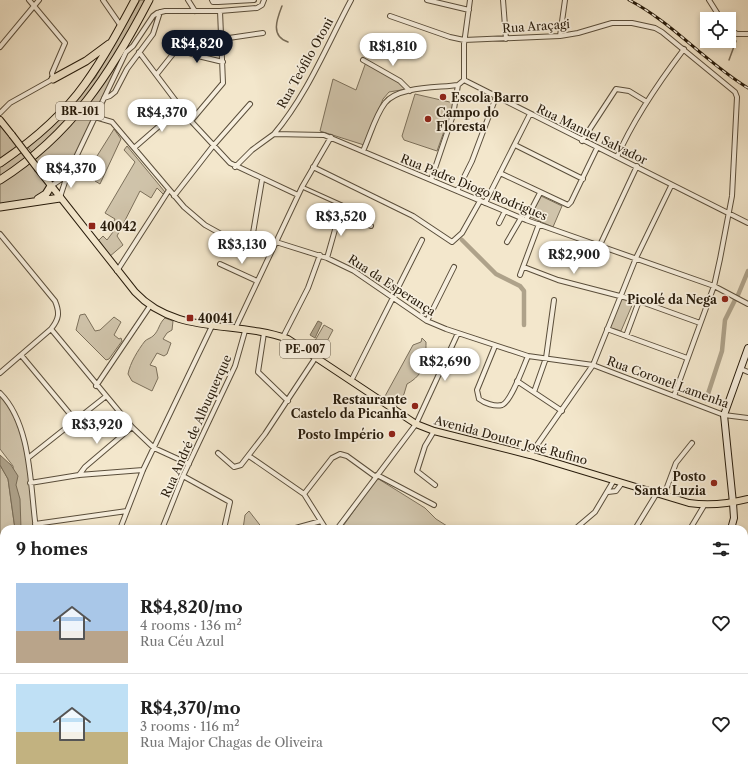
<!DOCTYPE html>
<meta charset="utf-8">
<style>
:root{--surface:#fff;--page:#f6f6f6;--text:#222;--muted:#767676;--line:#e0e0e0;--accent:#111827}
body{margin:0;font-family:"Libre Caslon Text",serif;background:var(--page);color:var(--text);height:100vh;display:flex;flex-direction:column;font-size:15px;white-space:nowrap}
*{box-sizing:border-box;margin:0}
p{font-size:13px;color:var(--muted)}
.icon{flex:none;width:22px;height:22px;fill:none;stroke:currentColor;stroke-width:2;stroke-linecap:round;stroke-linejoin:round}
.map{position:relative;flex:1;overflow:hidden}
.panel{position:absolute;left:0px;top:525px;width:748px;height:256px;display:flex;flex-direction:column;background:var(--surface);border-radius:12px 12px 0 0;box-shadow:0 2px 6px #0003}
.panel>*{flex:none}
.buttons{position:absolute;left:700px;top:12px;display:grid;gap:8px}
.buttons a{display:grid;place-items:center;width:36px;height:36px;border-radius:0px;background:var(--surface);box-shadow:0 2px 6px #0003;font-size:20px}
.price{position:absolute;translate:-50% -34px;padding:0 9px;border-radius:14px;background:#fff;color:#222;font-size:13px;line-height:26px;filter:drop-shadow(0 1px 2px #0008)}
.price::after{content:'';position:absolute;left:50%;top:24px;width:12px;height:9px;margin-left:-6px;background:inherit;clip-path:polygon(0 0,100% 0,50% 100%)}
.price.current{background:var(--accent);color:#fff}
ul{padding:0;list-style:none}
li{display:flex;align-items:center;gap:12px;height:100px;padding:0 16px}
li+li{border-top:1px solid var(--line)}
li span{display:grid;place-items:center;flex:none;width:112px;height:80px;border-radius:0px;color:#555}
li>.icon{margin-inline-start:auto}
span .icon{width:48px;height:48px;fill:#fffc;stroke-width:1}
li b{font-size:17px}
h2{display:flex;justify-content:space-between;align-items:center;height:48px;padding:0 16px;font-size:17px}
.map>svg:first-child{display:block}
.green{fill:#d0c4ab;stroke:#7c705b}
.water{fill:#aea28a;stroke:#786c57}
.lines{fill:none;stroke-linecap:round;stroke-linejoin:round}
.stream{stroke:#786c57;stroke-width:1.5}
.canal{stroke:#aea28a;stroke-width:4.5}
.pedestrian-casing{stroke:#5a4e3b;stroke-width:5}
.minor-casing{stroke:#5a4e3b;stroke-width:6}
.secondary-casing{stroke:#271b0b;stroke-width:8}
.primary-casing{stroke:#271b0b;stroke-width:8}
.trunk-casing{stroke:#271b0b;stroke-width:9}
.pedestrian{stroke:#f7efde;stroke-width:3}
.minor{stroke:#f7efde;stroke-width:4}
.secondary{stroke:#f7efde;stroke-width:6}
.primary{stroke:#f3e7cc;stroke-width:6}
.trunk{stroke:#f3e7cc;stroke-width:7}
.tram{stroke:#271b0b;stroke-width:1}
.rail-casing{stroke:#271b0b;stroke-width:3}
.rail{stroke:#f7efde;stroke-width:1.5;stroke-dasharray:4.5;stroke-linecap:butt}
.primary-bridge-casing{stroke:#271b0b;stroke-width:8;stroke-linecap:butt}
.primary-bridge{stroke:#f3e7cc;stroke-width:6}
.poi-dot{fill:#8f2418;stroke:#f7efde;stroke-width:1.5}
.labels{text-anchor:middle;dominant-baseline:central;stroke-width:3.5;stroke-linejoin:round;paint-order:stroke}
.shield{fill:#f7efde;stroke:#655b4a;stroke-width:1}
.shield-label{font-size:11px;font-weight:bold;fill:#271b0b}
.street-label{font-size:12px;fill:#271b0b;stroke:#f7efde}
.poi-label{font-size:12px;font-weight:bold;fill:#271b0b;stroke:#f7efde;text-anchor:start}
</style>
<div class="map">
<svg width="748" height="781" viewBox="0 0 748 781">
<rect width="100%" height="100%" fill="#f3e7cc"/>
<filter id="stains"><feTurbulence type="fractalNoise" baseFrequency=".005" numOctaves="4"/><feColorMatrix values="0 0 0 0 .2 0 0 0 0 .09 0 0 0 0 .02 0 0 0 .5 -.17"/></filter>
<radialGradient id="worn" r=".72"><stop offset=".6" stop-color="#630" stop-opacity="0"/><stop offset="1" stop-color="#630" stop-opacity=".3"/></radialGradient>
<path class="green" d="M140 0H146L129 34 86 101 34 155 26 145 64 114 95 78Z
M133 34 73 165 62 179 52 183 34 159 56 140 98 91Z
M366 62 394 78 407 89 389 92 383 99 364 145 320 131 333 79 356 90Z
M415 94 454 103 437 151 404 140 402 136Z
M0 123 20 148 0 161Z
M114 129 121 139 100 184 95 181 100 169 92 164Z
M127 146 165 192 163 194 157 188 151 198 140 191 117 236 123 245 109 257 98 241 103 236 107 240 113 232 110 228 115 219 105 213 135 162 124 150Z
M21 150 28 160 0 180V164Z
M30 161 47 183V190L37 198 0 205V183Z
M541 196 562 206 553 227 530 217Z
M619 298 632 301 633 303 621 331 609 327Z
M85 314 95 331 100 330 114 317 121 322 114 335 119 339 121 338 122 341 109 359 106 360 76 330 80 315Z
M165 318 173 321 172 330 167 333 163 339 171 343 167 354 164 356 157 353 150 365 156 367 158 378 152 391 132 381 128 374C130 363 138 350 145 341 147 339 151 338 153 336 159 331 159 323 165 318Z
M324 325 333 330 323 349 313 344Z
M422 338 426 342C426 361 425 374 407 384L404 394 396 407 384 398 413 345 421 342Z
M0 395C26 417 32 495 38 529H19L13 466 0 449Z
M0 465 8 479 15 529H4V777H59L61 781H0Z
M377 478 425 508 436 519 447 526 444 529H341Z
M249 511 263 529H243L245 515Z"/>
<path class="water" d="M318 321 322 323 315 338 310 335Z
M0 455 11 465 18 476 16 485 20 499 21 529H15L8 479 0 465Z"/>
<g class="lines">
<path class="stream" d="M282 6C277 19 270 36 288 42
M729 60 736 41
M0 716 4 715"/>
<path class="canal" d="M462 240 496 274 520 286 524 291V325
M738 295 748 271
M706 400 722 351 725 320 736 298
M465 781 466 777"/>
<g class="pedestrian-casing">
<path id="pedestrian" d="M302 187 342 205 340 212"/>
</g>
<g class="minor-casing">
<path id="minor" d="M103 0 121 26
M188 0 195 11
M212 0 213 2H218L254 0
M427 0 469 10
M503 0 506 39
M709 0 721 19
M390 16 450 37 464 40 560 36 578 33 612 23H632L655 28 662 32 735 92 737 97 732 196 720 259 714 286 674 396
M729 29 737 34H748
M560 36 565 0
M222 39 263 33
M0 47 39 0
M176 49 198 56 223 62
M139 52 191 121 230 163 298 195
M363 60 400 81 410 91
M157 74 173 54 178 43
M464 80 748 223
M464 80V44L470 0
M104 98 110 96 115 92 127 69 153 34 160 12
M0 113 10 103 53 79 52 73 65 43 29 0
M95 117 112 122 184 207 205 225 223 235 276 242 327 258 354 271 427 321 446 329 528 356 593 365 724 415 748 418
M191 121 223 83 220 11
M274 134C307 95 327 45 351 0
M582 141 616 89 629 91 647 102
M515 145 583 179
M134 148 181 107
M363 151C370 136 375 116 385 103 398 86 438 88 458 85L464 80
M617 157C634 118 659 82 684 49
M235 167 252 150 274 134 324 135 526 220 714 286 748 304
M313 167 413 216 452 242 462 233 480 201
M500 173 568 205 571 202 597 148
M431 180 453 115 458 85
M51 186 66 176
M457 191 472 161 496 97
M174 196 213 146 250 104
M60 197 67 176 126 52 133 46 153 16 157 13 165 11H220L257 8 262 5 264 0
M485 203 530 114
M526 220 540 193
M499 223 505 211
M0 234 55 301C60 313 59 319 51 329L0 373
M252 239 262 180
M507 242 521 218
M600 245 637 166
M327 258 340 212 371 226
M220 264 257 281
M524 267 558 280 639 301 700 323
M117 271 169 190
M520 275 539 224
M427 321 454 267
M51 329 132 427 154 448 189 464
M235 329 302 187 331 137
M607 329 687 358
M264 333 258 372 288 401
M626 336 639 301
M283 337 308 288 320 255
M495 346 477 390 479 399C484 403 495 407 502 405 511 402 524 365 528 356
M21 355 75 420
M741 369 748 372
M351 381 422 240
M517 381 562 411
M96 386 150 306
M534 392 546 358 554 300
M0 393C32 425 30 487 36 529
M434 431 425 446 417 471 435 485
M218 453 234 467 241 465 265 434 316 357
M530 455 593 365 636 258 671 186
M249 456 304 494 326 529
M28 458 105 397
M79 475 85 467 132 427
M377 475 434 505
M183 476 230 502 224 529
M30 483 79 475 143 470
M608 492 616 491 622 483
M304 494 332 458 340 454 347 456 376 477
M664 495 676 463 692 443
M35 524 127 511
M120 529 143 470 212 326
M162 529 183 476 235 366 245 331
M292 529 321 521
M337 529 416 424 458 333
M575 529 595 512 614 480
M635 529 657 493
M690 529 705 504
M744 557 748 556
M744 622 748 625
M744 644 748 637
M744 690 748 683
M744 725 748 723
M77 777 80 781
M317 777 326 781
M351 777 354 781
M519 777 525 781
M590 777 596 781
M648 777 655 781
M274 781 275 777
M309 781 311 777
M374 781 379 777
M393 781 395 777
M428 781 430 777
M458 781 459 777
M473 781 474 777
M658 781 661 777
M689 781 691 777
M711 781 713 777"/>
</g>
<g class="secondary-casing">
<path id="secondary" d="M731 529 734 518 733 503 724 415 748 348
M571 781 573 777"/>
</g>
<g class="primary-casing">
<path id="primary" d="M0 120 12 135
M38 169 135 292C176 336 236 320 288 339L416 424 434 431 530 455 689 503C709 506 728 504 748 499"/>
</g>
<g class="trunk-casing">
<path id="trunk" d="M53 79 86 61 109 44
M0 163C31 142 63 115 85 84 104 58 120 28 135 0
M0 180C71 135 111 73 149 0
M38 199 46 194 51 186
M0 207 60 198"/>
</g>
<use href="#pedestrian" class="pedestrian"/>
<use href="#minor" class="minor"/>
<use href="#secondary" class="secondary"/>
<use href="#primary" class="primary"/>
<use href="#trunk" class="trunk"/>
<path class="tram" d="M744 692 748 685
M691 781 693 777"/>
<g class="rail-casing">
<path id="rail" d="M629 0C673 23 705 62 748 88"/>
</g>
<use href="#rail" class="rail"/>
<g class="primary-bridge-casing">
<path id="primary-bridge" d="M12 135 38 169"/>
</g>
<use href="#primary-bridge" class="primary-bridge"/>
</g>
<g class="poi-dot">
<circle cx="443" cy="97" r="4"/>
<circle cx="428" cy="119" r="4"/>
<rect x="88" y="222" width="8" height="8" rx="2"/>
<circle cx="725" cy="299" r="4"/>
<rect x="186" y="314" width="8" height="8" rx="2"/>
<circle cx="415" cy="406" r="4"/>
<circle cx="392" cy="434" r="4"/>
<circle cx="714" cy="483" r="4"/>
</g>
<g class="labels">
<g class="shield">
<rect x="56" y="102" width="48" height="18" rx="3"/>
<rect x="280" y="340" width="50" height="18" rx="3"/>
</g>
<g class="shield-label">
<text x="80" y="111">BR-101</text>
<text x="305" y="349">PE-007</text>
</g>
<g class="street-label">
<text transform="translate(536 26) rotate(-4)">Rua Araçagi</text>
<text transform="translate(305 63) rotate(-61)">Rua Teófilo Otoni</text>
<text transform="translate(592 134) rotate(26)">Rua Manuel Salvador</text>
<text transform="translate(474 187) rotate(22)">Rua Padre Diogo Rodrigues</text>
<text transform="translate(392 285) rotate(33)">Rua da Esperança</text>
<text transform="translate(668 382) rotate(20)">Rua Coronel Lamenha</text>
<text transform="translate(196 426) rotate(-66)">Rua André de Albuquerque</text>
<text transform="translate(511 440) rotate(15)">Avenida Doutor José Rufino</text>
</g>
<g class="poi-label">
<text x="451" y="97">Escola Barro</text>
<text x="436" y="112">Campo do<tspan x="436" dy="14">Floresta</tspan></text>
<text x="100" y="226">40042</text>
<text x="717" y="299" text-anchor="end">Picolé da Nega</text>
<text x="198" y="318">40041</text>
<text x="407" y="399" text-anchor="end">Restaurante<tspan x="407" dy="14">Castelo da Picanha</tspan></text>
<text x="384" y="434" text-anchor="end">Posto Império</text>
<text x="706" y="476" text-anchor="end">Posto<tspan x="706" dy="14">Santa Luzia</tspan></text>
</g>
</g>
<rect width="100%" height="100%" filter="url(#stains)"/>
<rect width="100%" height="100%" fill="url(#worn)"/>
</svg>
<div class="buttons">
<a><svg class="icon" aria-label="locate" viewBox="0 0 24 24"><circle cx="12" cy="12" r="6"/><path d="M12 2v4M12 18v4M2 12h4M18 12h4"/></svg></a>
</div>
<b class="price current" style="left:197px;top:64px">R$4,820</b>
<b class="price" style="left:393px;top:67px">R$1,810</b>
<b class="price" style="left:162px;top:133px">R$4,370</b>
<b class="price" style="left:71px;top:189px">R$4,370</b>
<b class="price" style="left:341px;top:237px">R$3,520</b>
<b class="price" style="left:242px;top:265px">R$3,130</b>
<b class="price" style="left:574px;top:275px">R$2,900</b>
<b class="price" style="left:445px;top:382px">R$2,690</b>
<b class="price" style="left:97px;top:445px">R$3,920</b>
<section class="panel">
<h2>9 homes<svg class="icon" aria-label="filters" viewBox="0 0 24 24"><path d="M4 7h16M4 17h16"/><circle cx="9" cy="7" r="2"/><circle cx="15" cy="17" r="2"/></svg></h2>
<ul>
<li><span style="background:linear-gradient(#a9c7e8 60%,#b9a48a 0)"><svg class="icon" aria-label="home" viewBox="0 0 24 24"><path d="M3 11l9-7 9 7M6 9v11h12V9"/></svg></span><div><b>R$4,820/mo</b><p>4 rooms · 136 m²</p><p>Rua Céu Azul</p></div><svg class="icon" aria-label="heart" viewBox="0 0 24 24"><path d="M12 20l-8-8c-3-5 5-10 8-4 3-6 11-1 8 4z"/></svg></li>
<li><span style="background:linear-gradient(#bfe0f5 60%,#c2b280 0)"><svg class="icon" aria-label="home" viewBox="0 0 24 24"><path d="M3 11l9-7 9 7M6 9v11h12V9"/></svg></span><div><b>R$4,370/mo</b><p>3 rooms · 116 m²</p><p>Rua Major Chagas de Oliveira</p></div><svg class="icon" aria-label="heart" viewBox="0 0 24 24"><path d="M12 20l-8-8c-3-5 5-10 8-4 3-6 11-1 8 4z"/></svg></li>
</ul>
</section>
</div>
